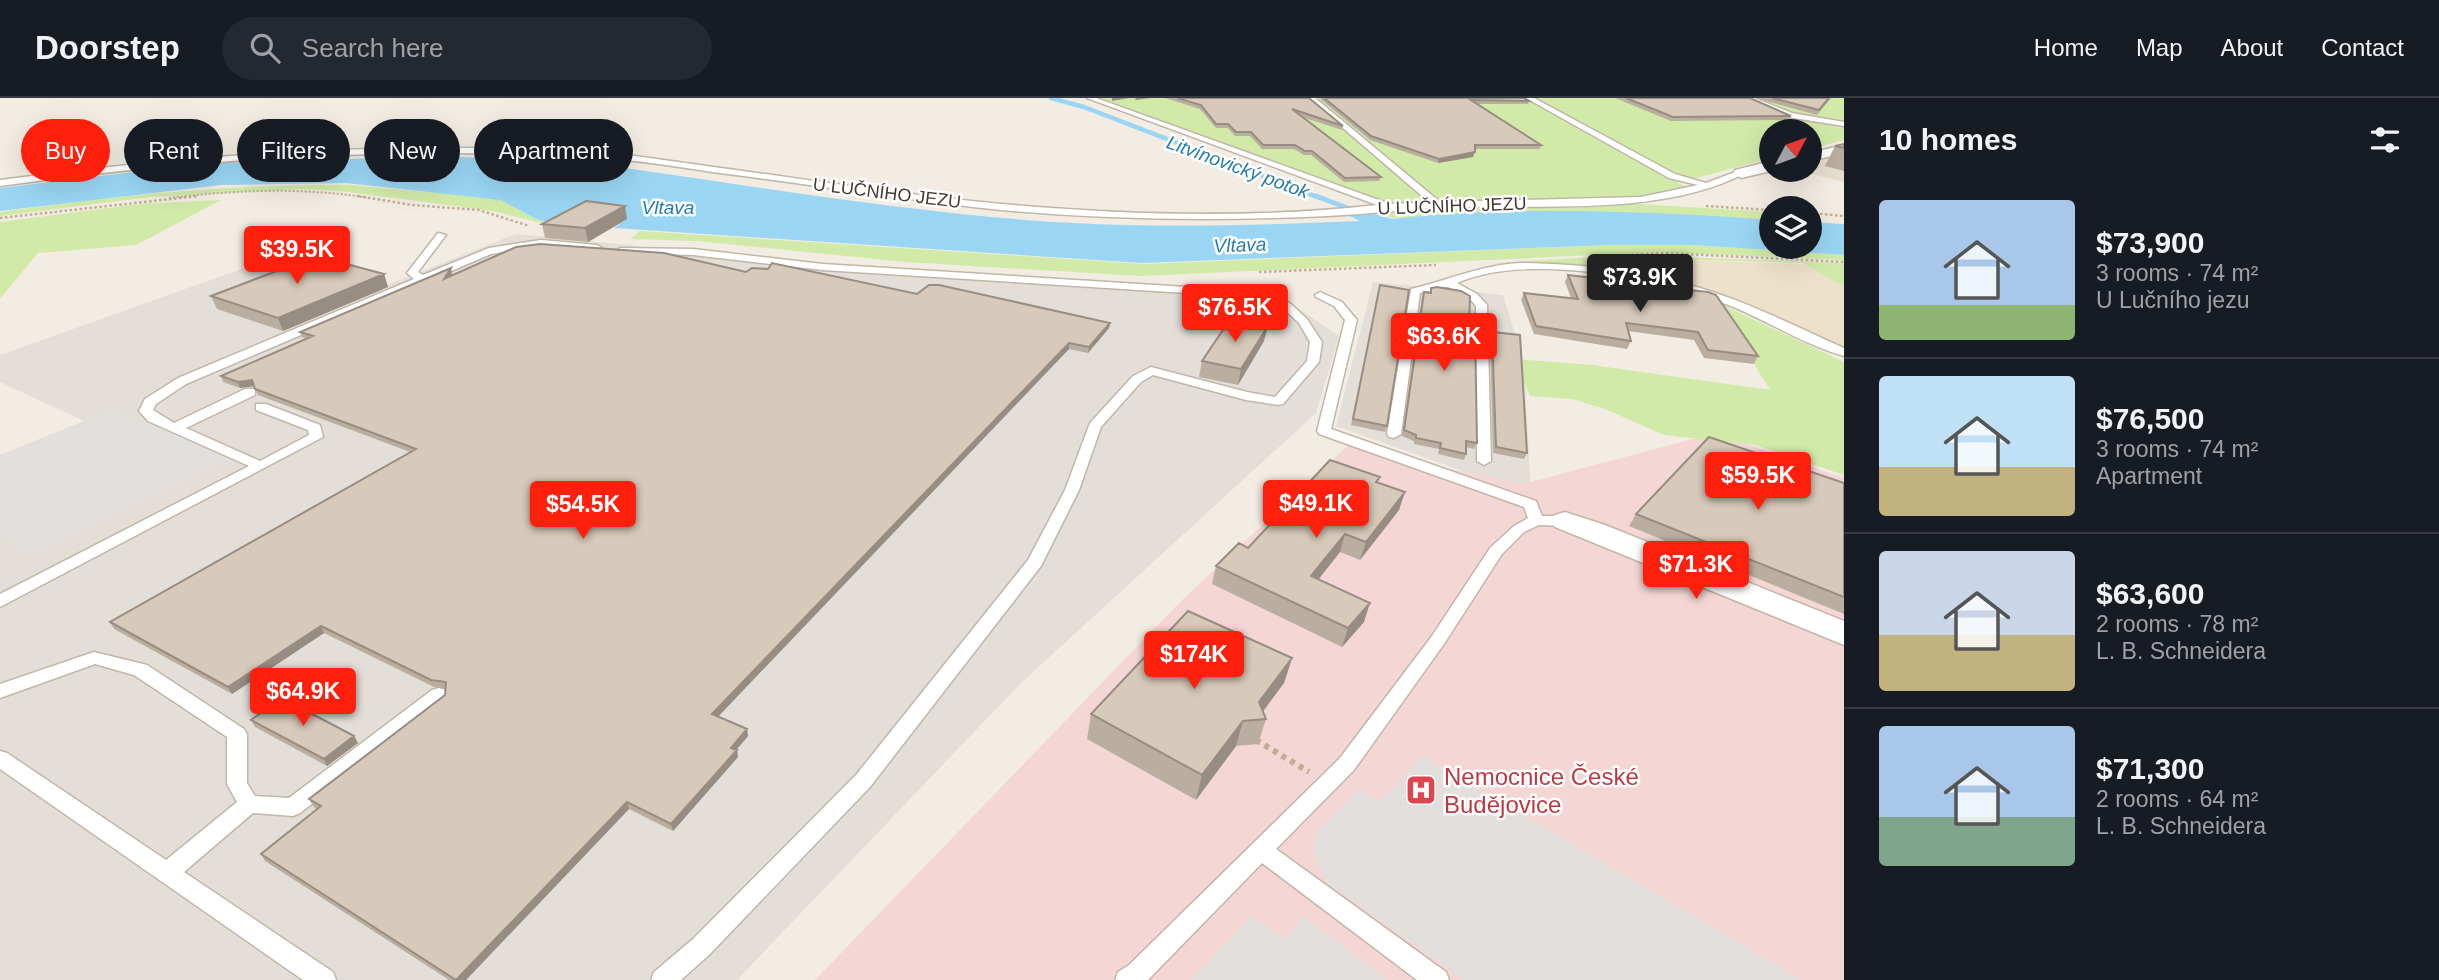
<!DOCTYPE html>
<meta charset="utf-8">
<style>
:root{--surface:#171b24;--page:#242831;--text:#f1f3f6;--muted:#9ea1a6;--line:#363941;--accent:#ff1f0d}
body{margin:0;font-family:Arial,sans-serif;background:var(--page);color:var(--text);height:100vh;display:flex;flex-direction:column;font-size:26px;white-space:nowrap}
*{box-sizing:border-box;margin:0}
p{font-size:23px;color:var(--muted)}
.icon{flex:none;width:38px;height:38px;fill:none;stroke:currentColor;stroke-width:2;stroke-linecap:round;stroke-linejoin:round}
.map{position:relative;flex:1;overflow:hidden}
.drawer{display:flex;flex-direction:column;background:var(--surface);width:595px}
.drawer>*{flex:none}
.hud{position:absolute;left:21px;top:21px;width:665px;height:63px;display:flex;gap:14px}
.needle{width:46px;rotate:49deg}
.fabs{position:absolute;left:1759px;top:21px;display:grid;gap:14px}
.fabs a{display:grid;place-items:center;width:63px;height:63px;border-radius:50%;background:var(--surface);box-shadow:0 7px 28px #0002;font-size:35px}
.price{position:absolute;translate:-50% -60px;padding:0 16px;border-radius:7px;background:var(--accent);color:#fff;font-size:23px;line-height:46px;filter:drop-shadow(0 2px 4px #0008)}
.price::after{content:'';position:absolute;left:50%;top:42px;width:21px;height:16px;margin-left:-10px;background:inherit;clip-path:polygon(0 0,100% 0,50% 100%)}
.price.on{background:#222;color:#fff}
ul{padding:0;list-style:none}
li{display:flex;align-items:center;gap:21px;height:175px;padding:0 35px}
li+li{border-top:2px solid var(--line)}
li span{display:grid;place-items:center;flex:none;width:196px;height:140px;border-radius:7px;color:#555}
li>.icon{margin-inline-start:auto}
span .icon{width:84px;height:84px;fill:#fffc;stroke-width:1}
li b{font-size:30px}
h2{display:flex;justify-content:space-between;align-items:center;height:84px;padding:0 35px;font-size:30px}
.chip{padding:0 24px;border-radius:32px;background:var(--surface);box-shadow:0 7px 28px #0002;font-size:24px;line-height:63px}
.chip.on{background:var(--accent);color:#fff}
header{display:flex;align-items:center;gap:42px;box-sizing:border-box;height:98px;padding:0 35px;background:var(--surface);border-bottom:2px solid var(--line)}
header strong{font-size:33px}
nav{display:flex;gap:38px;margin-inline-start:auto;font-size:24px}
.search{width:490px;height:63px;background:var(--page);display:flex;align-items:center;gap:18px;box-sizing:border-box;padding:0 24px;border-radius:38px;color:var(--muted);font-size:26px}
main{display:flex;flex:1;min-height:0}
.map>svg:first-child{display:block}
.residential{fill:#e7ded0}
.industrial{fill:#e4ded8}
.education{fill:#ede1cb}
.medical{fill:#f4d7d5}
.green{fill:#d1eaa8}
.parking{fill:#e2dfdc}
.water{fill:#9ad6f4}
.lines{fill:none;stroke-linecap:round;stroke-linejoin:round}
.stream-far1{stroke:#9ad6f4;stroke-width:4.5}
.stream{stroke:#9ad6f4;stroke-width:5}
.lane-casing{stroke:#c1b6a8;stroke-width:3}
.street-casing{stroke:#c1b6a8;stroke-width:3}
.path-far2{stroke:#c1ae95;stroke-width:2;stroke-dasharray:2 2;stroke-linecap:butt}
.path-far1{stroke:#c1ae95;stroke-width:2.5;stroke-dasharray:2.5 2.5;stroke-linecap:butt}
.path{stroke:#c1ae95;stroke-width:6;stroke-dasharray:5 5;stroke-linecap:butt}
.lane{fill:#fff;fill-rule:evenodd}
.street{fill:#fff;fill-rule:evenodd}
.wall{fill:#baaea0}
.shaded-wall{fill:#978d82}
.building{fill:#d8caba;stroke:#978d82;stroke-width:2}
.labels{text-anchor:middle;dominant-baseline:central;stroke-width:5;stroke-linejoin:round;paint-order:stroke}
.far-street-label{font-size:18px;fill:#443c33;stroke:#fff}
.far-water-label{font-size:19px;font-style:italic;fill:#267dad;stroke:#fff}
.near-health-label{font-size:24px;fill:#be3a42;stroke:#fff;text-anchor:start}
</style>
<header>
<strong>Doorstep</strong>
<div class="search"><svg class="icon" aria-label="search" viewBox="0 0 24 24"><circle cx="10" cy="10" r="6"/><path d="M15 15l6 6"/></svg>Search here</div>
<nav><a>Home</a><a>Map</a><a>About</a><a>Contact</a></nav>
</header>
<main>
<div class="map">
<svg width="1844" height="882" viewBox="0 0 1844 882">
<rect width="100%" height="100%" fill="#f2ece2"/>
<path class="residential" d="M1844 56V84L1795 72H1810V63Z"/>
<path class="industrial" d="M516 136 830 167 1180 187 1249 188 1273 193 1339 238 1316 315 1021 585 737 882H0V357L84 323 0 284V257L278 158 387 187Z
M1373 184 1503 197 1524 265 1531 397 1336 328Z"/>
<path class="education" d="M1636 160 1844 168V250L1734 203 1682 186 1592 171 1584 162Z"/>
<path class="medical" d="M1715 335 1844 380V882H815L1182 502 1357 339 1440 369 1523 386Z"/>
<path class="green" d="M1100 0H1844V42L1810 51V33H1771V60L1678 85 1686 89 1634 100 1391 109 1354 92Z
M349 87 501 101 535 121 562 130 493 113 340 93 300 91 151 99 0 118V114C116 97 232 86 349 87Z
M221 102 136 147 38 155 0 201V124L140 106Z
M1604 104 1771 114V122L1602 115 1393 120 1374 114 1398 110Z
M640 133 1144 166 1610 147H1694L1844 157V162L1659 154 1140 178 906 164 697 143 630 141Z
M1626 157 1844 165V189L1803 165 1636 160 1585 162 1592 171 1501 168 1496 165Z
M1716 204 1844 264V377L1756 347 1664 337 1605 311 1572 301 1530 298 1513 261 1592 267 1770 292Z"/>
<path class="parking" d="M113 312 141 326 153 320 235 357 33 457 0 437V359Z
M1423 658 1802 882H1464L1328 786 1314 759 1316 736 1359 691 1380 704Z
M1252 818 1285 842 1304 819 1388 882H1191Z"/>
<path class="water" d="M434 58 605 65 625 70C773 91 923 117 1073 125 1168 130 1265 127 1360 123L1345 116 1369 114 1392 121C1516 108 1646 113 1771 122V149H1810V124L1844 126V157L1694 147H1610L1142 165 614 130 626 121 563 129 536 121 501 102 346 85 221 87 0 113V90L201 66Z"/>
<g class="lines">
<path class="stream-far1" d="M1051 0 1084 9 1320 100"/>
<path class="stream" d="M1316 98 1358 114"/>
<g class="lane-casing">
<path id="lane" d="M1087 0H1096L1390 106 1429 104 1308 0H1315L1440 104 1641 99 1698 87 1669 80 1526 0H1534L1675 76 1706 85 1738 73 1745 75C1668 117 1546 107 1459 109 1415 110 1371 116 1327 118 1219 123 1109 122 1001 112 904 102 808 86 712 74 680 69 648 64 616 61 411 46 203 60 0 88V82C204 55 411 41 617 56 647 59 676 64 706 68 805 81 904 97 1002 106 1126 117 1253 121 1377 107Z
M1745 0H1754L1792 15 1844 24V28L1787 19Z
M438 135 446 137 418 174 423 177 489 150 541 142 597 147 602 150 597 153 541 148 491 156 186 286 156 306 153 312 174 325 245 291H255V297L186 330 260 363 309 337 308 332 256 312V306H266L320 327 323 339 0 509V496L249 368 148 323 139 313 145 301 178 280 414 181 407 175Z
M620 150 693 151 823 166 1186 189 1251 188 1278 197 1292 207 1307 221 1322 244 1319 264 1283 306 1278 307 1246 302 1153 277 1141 284 1101 329 1079 392 1041 468 870 689 709 857 681 882H651L654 874 693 841 856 677 1028 462 1065 392 1090 325 1133 278 1151 269 1247 294 1275 299 1307 263 1310 244 1299 225 1284 211 1270 201 1250 194 1186 195 823 172 693 157 623 155 618 152Z
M1520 165C1580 166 1643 172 1700 190 1750 205 1797 229 1844 250V258C1805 247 1768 223 1731 208 1661 180 1527 154 1457 185L1477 196 1487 207 1491 363 1484 367 1477 363 1476 208 1469 200 1448 189 1420 195 1401 336 1394 340 1389 339 1387 336 1411 191C1448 182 1482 167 1520 165Z
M1320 194 1342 204 1357 222 1331 331 1536 403 1542 418H1565L1573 423 1565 428 1539 427 1524 434 1502 456 1444 546 1354 672 1276 751 1446 874 1449 882H1417L1262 765 1148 882H1115L1118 874 1129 867 1340 660 1432 538 1490 450 1514 428 1528 420 1524 409 1319 336 1317 333 1345 222 1334 208 1316 199 1315 197Z
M94 554 147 567 244 631 247 636V685L255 698 289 700 432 592 439 590 446 592 448 597 446 602 300 715 293 718 253 715 184 774 333 874 336 882H303L0 671V653L7 655 166 762 237 704 227 686V639L134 577 95 566 0 600V586Z"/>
</g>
<g class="street-casing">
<path id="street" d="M1844 47V55L1810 63V55Z
M1771 63V72H1775L1741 80 1733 75 1735 72Z
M1565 414 1605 427 1844 523V547L1555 429 1550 423 1555 417Z"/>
</g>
<path class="path-far2" d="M169 100C234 92 304 89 369 100"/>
<path class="path-far1" d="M358 98 412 107 479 112 529 128
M1706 108 1771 112
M1810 115 1844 118
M0 120 198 98
M1626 157 1666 155 1844 164
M1259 174 1436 167"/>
<path class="path" d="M1256 642 1309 674"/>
<use href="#lane" class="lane"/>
<use href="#street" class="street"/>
</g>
<path class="wall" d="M1165 0H1309L1343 28 1342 32 1302 19 1381 79 1379 83 1344 84 1311 57H1304L1294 51H1262L1250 38H1235L1228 30H1216L1200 11Z
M1319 0H1524L1529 3 1528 6H1477L1541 47 1540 51H1475L1473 59 1438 65 1370 42Z
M1615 0H1750L1791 18 1789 22 1671 23Z
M1755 0H1831L1817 17Z
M1844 46V73L1825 68 1835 48Z
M627 121 588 144 545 140 542 126Z
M746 174 917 196 1110 225 1109 230 1088 255 1069 251 718 618 747 631 748 638 736 652H737L738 659 673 733 629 711 466 882H449L265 763 261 756 317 711 313 708 309 701 445 597V591L434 589 324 535 232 596 114 531 110 524 410 354 258 297 254 288 240 290 223 284 221 278 307 241 302 239 300 234 452 175 451 178Z
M384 176 388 189 283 233 217 211 211 198Z
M1568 177 1597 190 1649 196 1652 188 1758 258 1754 266 1704 260 1694 242 1628 233 1631 243 1627 251 1534 236 1521 202 1524 195 1571 200 1565 184Z
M1431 190 1469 231 1477 345 1474 351 1466 349V356L1464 362 1438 356 1439 351 1414 346V343L1402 338 1422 199 1424 194 1430 195Z
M1379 192 1387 328 1385 334 1351 327Z
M1492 234 1527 355 1524 361 1493 355 1490 239Z
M1264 243 1238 287 1199 279 1202 263Z
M1378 385 1399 412 1360 462 1340 454 1318 482 1364 524 1342 549 1212 486 1216 468Z
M1844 385V516L1629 428 1636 416Z
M1292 560 1284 585 1263 614 1266 621 1258 646 1236 648 1196 702 1087 641 1091 616Z
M251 622 354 638 358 645 327 668 255 629Z"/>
<path class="shaded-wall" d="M1112 0H1129L1112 3Z
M1136 0H1151L1135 2Z
M1475 54 1473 59 1438 65 1439 61Z
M625 108 627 121 588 144 585 130Z
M451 170 452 175 446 186 444 181Z
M384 176 388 189 283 233 278 220Z
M1110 225 1109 230 1088 255 1089 249Z
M1268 228 1264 243 1238 287 1241 271Z
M1069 245V251L714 623 712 616Z
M252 282 255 288 240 290 238 284Z
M1405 394 1399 412 1360 462 1366 444Z
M1345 436 1340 454 1306 497 1311 478Z
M1370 505 1364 524 1342 549 1348 530Z
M321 528 324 535 232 596 228 589Z
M1292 560 1284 585 1256 622 1259 604Z
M1243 623 1236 648 1196 702 1202 677Z
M747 631 748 638 732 657 731 650Z
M354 638 358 645 327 668 324 661Z
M737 652 738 659 673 733 671 726Z
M627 704 629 711 466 882H456Z"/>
<path class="building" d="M1177 0H1309L1343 28 1292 11 1381 79 1345 80 1312 53H1305L1295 47H1263L1251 34H1236L1228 26H1216L1201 7Z
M1324 0H1524L1529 3 1471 2 1541 47H1475V54L1439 61 1371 38Z
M1626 0H1750L1791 18 1673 19Z
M1772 0H1829L1819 12Z
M1844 46V50L1835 48Z
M586 103 625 108 585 130 542 126Z
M540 146 664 155 746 174 752 170 768 171 772 165 917 196 929 187H939L1110 225 1089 249 1069 245 712 616 747 631 731 650 737 652 671 726 627 704 456 882 261 756 321 708 309 701 445 597 446 584 431 582 321 528 228 589 110 524 416 351 255 291 252 282 238 284 221 278 313 238 300 234 451 170 444 181 516 149Z
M316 158 384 176 278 220 211 198Z
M1568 177 1593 180 1597 190 1657 196 1652 188 1708 194 1716 197 1758 258 1708 252 1698 234 1626 225 1631 243 1536 228 1524 195 1578 201Z
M1380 187 1409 192 1387 328 1353 321Z
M1437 189 1461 193 1470 198 1469 231 1475 232 1477 345 1466 343V356L1440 350 1441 345 1416 340V337L1404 332 1424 194 1431 195V190Z
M1231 220 1268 228 1241 271 1202 263Z
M1492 234 1520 237 1527 355 1496 349Z
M1709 339 1844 385V499L1636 416Z
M1330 362 1380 379 1376 384 1405 394 1366 444 1345 436 1311 478 1370 505 1348 530 1216 468 1239 445 1248 450Z
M1188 513 1292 560 1259 604 1266 621 1243 623 1202 677 1091 616Z
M282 600 354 638 324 661 251 622Z"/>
<defs>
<g id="hospital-square" transform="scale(1.575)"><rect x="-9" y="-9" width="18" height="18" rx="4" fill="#e0444e" stroke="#fff"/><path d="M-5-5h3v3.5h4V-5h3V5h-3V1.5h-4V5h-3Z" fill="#fff"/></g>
</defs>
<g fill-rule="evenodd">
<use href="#hospital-square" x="1421" y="692"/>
</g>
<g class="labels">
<g class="far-street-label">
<text transform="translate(887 95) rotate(7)">U LUČNÍHO JEZU</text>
<text transform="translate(1452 108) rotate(-2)">U LUČNÍHO JEZU</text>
</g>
<g class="far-water-label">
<text transform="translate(1238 69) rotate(20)">Litvínovický potok</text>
<text x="668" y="109">Vltava</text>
<text transform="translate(1240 147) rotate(-2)">Vltava</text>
</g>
<g class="near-health-label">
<text x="1444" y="678">Nemocnice České<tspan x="1444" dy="28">Budějovice</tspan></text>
</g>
</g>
</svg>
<div class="fabs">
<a><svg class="needle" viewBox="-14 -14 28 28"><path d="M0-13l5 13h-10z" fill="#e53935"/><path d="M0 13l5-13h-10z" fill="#9ea1a6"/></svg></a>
<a><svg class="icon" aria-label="layers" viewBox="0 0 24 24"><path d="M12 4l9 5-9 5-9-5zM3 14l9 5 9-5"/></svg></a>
</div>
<b class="price" style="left:297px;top:188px">$39.5K</b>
<b class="price on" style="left:1640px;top:216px">$73.9K</b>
<b class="price" style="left:1235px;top:246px">$76.5K</b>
<b class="price" style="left:1444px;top:275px">$63.6K</b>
<b class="price" style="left:1758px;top:414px">$59.5K</b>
<b class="price" style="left:1316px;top:442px">$49.1K</b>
<b class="price" style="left:583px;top:443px">$54.5K</b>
<b class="price" style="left:1696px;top:503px">$71.3K</b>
<b class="price" style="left:1194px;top:593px">$174K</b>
<b class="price" style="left:303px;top:630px">$64.9K</b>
<div class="hud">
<a class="chip on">Buy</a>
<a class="chip">Rent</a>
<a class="chip">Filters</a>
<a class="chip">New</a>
<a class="chip">Apartment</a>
</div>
</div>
<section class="drawer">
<h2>10 homes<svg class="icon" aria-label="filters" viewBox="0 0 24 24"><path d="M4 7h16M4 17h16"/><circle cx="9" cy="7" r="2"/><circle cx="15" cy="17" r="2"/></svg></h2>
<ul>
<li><span style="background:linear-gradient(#a9c7e8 75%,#8fb573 0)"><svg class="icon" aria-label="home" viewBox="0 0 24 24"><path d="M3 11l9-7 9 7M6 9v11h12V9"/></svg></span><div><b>$73,900</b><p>3 rooms · 74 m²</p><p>U Lučního jezu</p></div></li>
<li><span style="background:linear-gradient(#bfe0f5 65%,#c2b280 0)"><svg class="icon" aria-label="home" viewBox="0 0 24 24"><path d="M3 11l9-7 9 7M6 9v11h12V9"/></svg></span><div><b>$76,500</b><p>3 rooms · 74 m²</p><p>Apartment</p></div></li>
<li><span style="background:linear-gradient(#c9d6e8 60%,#c2b280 0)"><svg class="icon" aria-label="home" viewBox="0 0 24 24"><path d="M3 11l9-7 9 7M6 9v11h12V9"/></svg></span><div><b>$63,600</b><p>2 rooms · 78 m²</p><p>L. B. Schneidera</p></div></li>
<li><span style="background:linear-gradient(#a9c7e8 65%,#7fa58c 0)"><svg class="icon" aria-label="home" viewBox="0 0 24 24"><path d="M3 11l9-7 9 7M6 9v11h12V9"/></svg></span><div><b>$71,300</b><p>2 rooms · 64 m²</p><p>L. B. Schneidera</p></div></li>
</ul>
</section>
</main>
